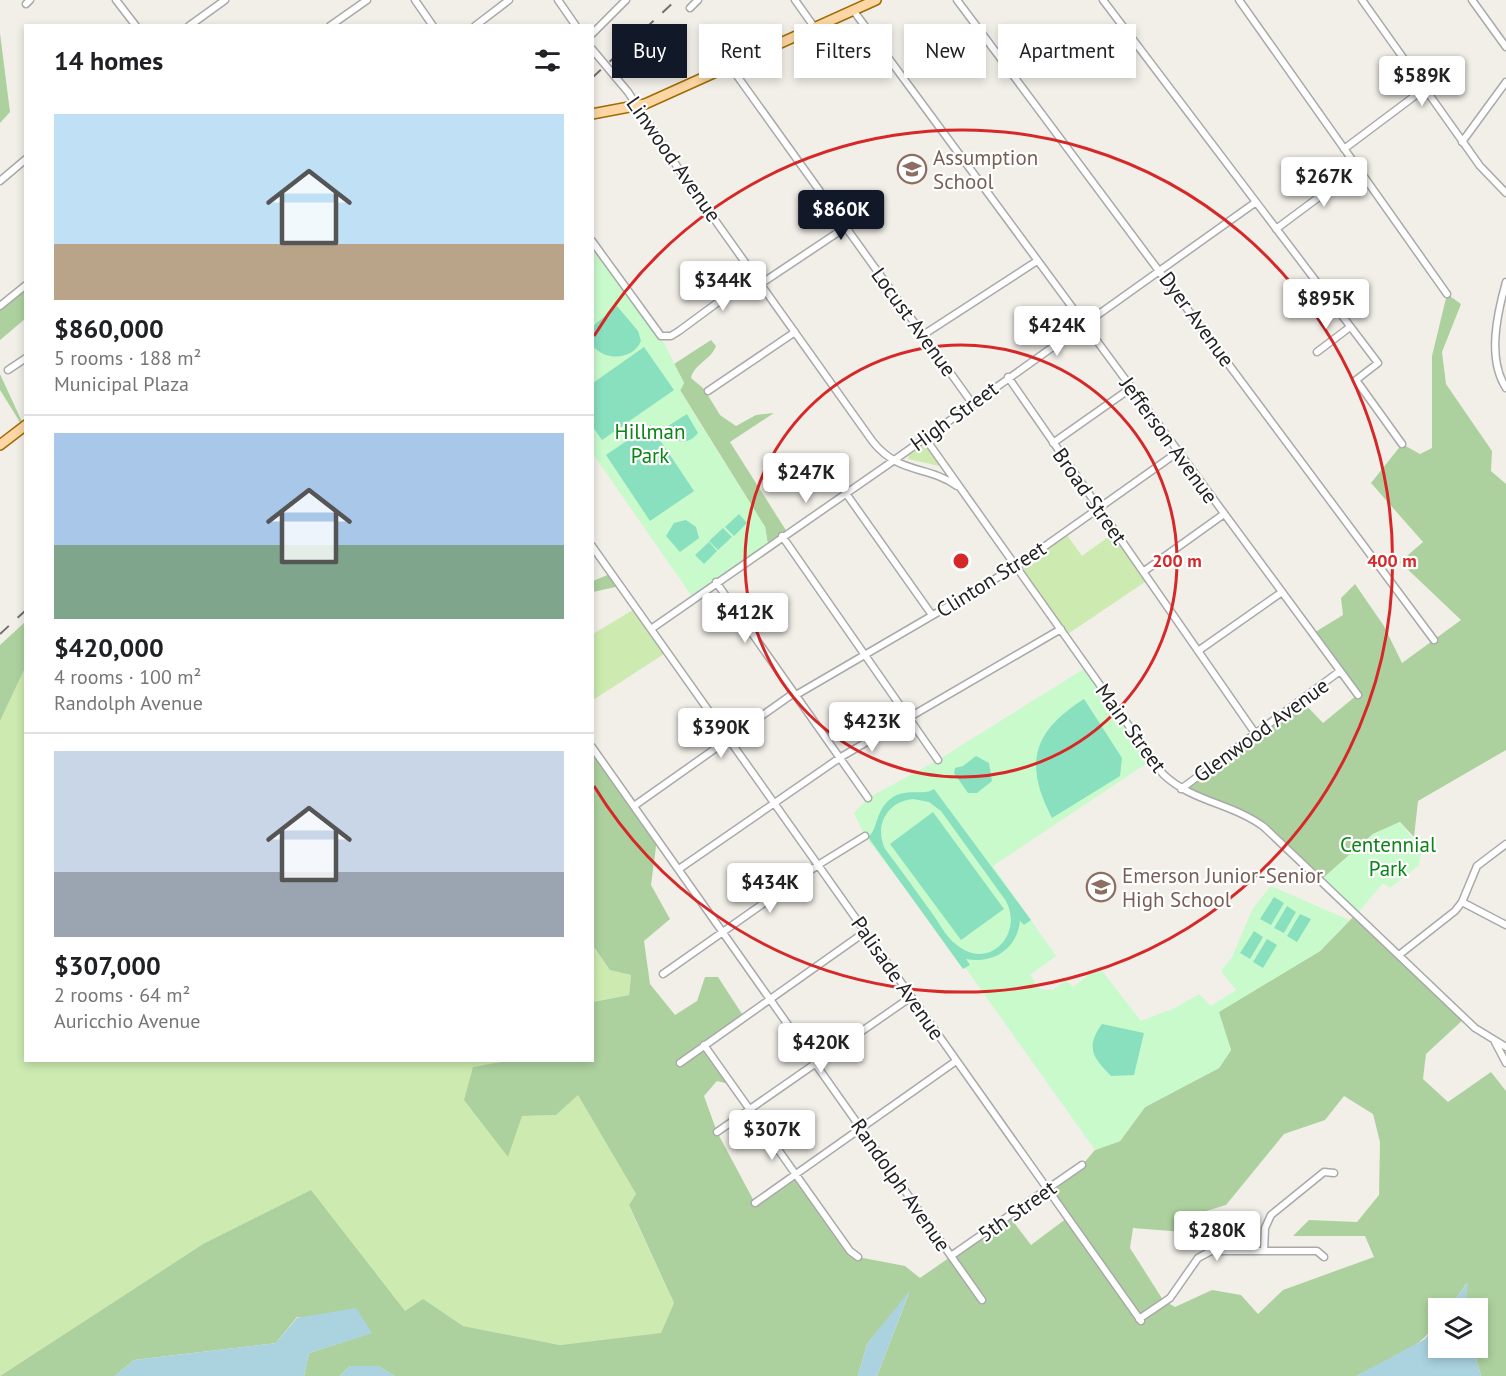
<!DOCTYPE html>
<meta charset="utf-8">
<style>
:root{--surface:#fff;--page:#f6f6f6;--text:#202124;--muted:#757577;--line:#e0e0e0;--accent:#111827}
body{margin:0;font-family:"PT Sans",sans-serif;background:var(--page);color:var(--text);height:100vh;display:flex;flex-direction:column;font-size:22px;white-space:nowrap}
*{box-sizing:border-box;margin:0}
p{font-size:20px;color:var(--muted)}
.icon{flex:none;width:33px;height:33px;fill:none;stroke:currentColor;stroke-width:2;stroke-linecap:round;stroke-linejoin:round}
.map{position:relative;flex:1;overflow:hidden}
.side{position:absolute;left:24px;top:24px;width:570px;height:1038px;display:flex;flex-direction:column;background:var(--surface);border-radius:0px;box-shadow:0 3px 9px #0003}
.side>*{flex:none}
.guide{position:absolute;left:612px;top:24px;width:570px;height:54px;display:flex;gap:12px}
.buttons{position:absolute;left:1428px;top:1298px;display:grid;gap:12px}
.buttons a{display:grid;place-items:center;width:60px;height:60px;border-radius:0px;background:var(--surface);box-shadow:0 3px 9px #0003;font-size:30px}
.price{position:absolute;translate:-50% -51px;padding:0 14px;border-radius:6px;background:#fff;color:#222;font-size:20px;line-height:39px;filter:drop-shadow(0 2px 3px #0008)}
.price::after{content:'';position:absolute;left:50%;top:36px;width:18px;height:14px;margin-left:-9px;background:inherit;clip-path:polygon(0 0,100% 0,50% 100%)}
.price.on{background:var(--accent);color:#fff}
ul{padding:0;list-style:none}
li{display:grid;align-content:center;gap:12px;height:318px;padding:0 30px}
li+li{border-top:2px solid var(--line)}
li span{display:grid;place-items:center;height:186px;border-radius:0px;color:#555}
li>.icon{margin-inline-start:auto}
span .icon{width:108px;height:108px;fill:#fffc;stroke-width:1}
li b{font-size:26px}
h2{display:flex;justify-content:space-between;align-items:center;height:72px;padding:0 30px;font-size:26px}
.tag{padding:0 21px;border-radius:0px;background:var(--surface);box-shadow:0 3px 9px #0003;font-size:21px;line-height:54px}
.tag.on{background:var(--accent);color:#fff}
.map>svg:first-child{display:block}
.grass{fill:#cdebb0}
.forest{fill:#add19e;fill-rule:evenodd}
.park{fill:#c8facc}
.pitch{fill:#88e0be;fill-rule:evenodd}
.water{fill:#aad3df}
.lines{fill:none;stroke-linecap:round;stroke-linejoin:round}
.street-casing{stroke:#a9a9a9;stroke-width:9}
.primary-casing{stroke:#a06b00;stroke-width:12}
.street{stroke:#fff;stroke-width:6}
.primary{stroke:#fcd6a4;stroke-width:9}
.rail{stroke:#707070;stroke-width:2;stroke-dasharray:12 12;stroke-linecap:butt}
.ring{fill:none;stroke:#d62828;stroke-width:3}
.labels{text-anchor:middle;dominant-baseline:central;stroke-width:4.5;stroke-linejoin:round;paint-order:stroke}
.education-label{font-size:21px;fill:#785e54;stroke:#fff;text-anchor:start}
.street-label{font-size:21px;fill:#222;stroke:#fff}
.park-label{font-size:21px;fill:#0c8416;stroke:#fff}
.centre{fill:#d62828;stroke:#fff;stroke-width:3}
.ring-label{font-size:18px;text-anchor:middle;font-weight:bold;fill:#d62828;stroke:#fff;stroke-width:4.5;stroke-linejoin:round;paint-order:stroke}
</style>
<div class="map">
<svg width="1506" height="1376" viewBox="0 0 1506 1376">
<rect width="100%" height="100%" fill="#f2efe9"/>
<path class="grass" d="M926 444 941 464 939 466 908 459 909 455Z
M1065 532 1082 556 1115 532 1148 580 1065 636 1017 566Z
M636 608 667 652 593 700V634Z
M25 668 26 1060 513 1061 473 1067 522 1116 556 1115 578 1094 636 1194 629 1206 674 1303 661 1334 560 1345 463 1326 423 1300 405 1311 203 1244 0 1376V721Z
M592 946 610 969 631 975 629 995 593 1002Z"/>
<path class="forest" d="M0 33 10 112 0 123Z
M25 285V319L0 340V306Z
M1447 294 1461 304 1442 352 1446 384 1492 451 1491 471 1506 484V750L1418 801 1414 837 1400 822 1373 834 1321 880 1264 827 1181 789 1301 700 1323 723 1357 695 1312 634 1343 615 1341 598 1355 584 1384 626 1402 663 1461 620 1400 562 1423 542 1371 483 1402 444 1420 454 1432 448V356Z
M711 340 716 346C711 360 694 364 691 378L704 389 720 415 736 426 756 415 774 413 730 442 787 532 768 545 765 527 680 390 684 383 674 364Z
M0 374 24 426 23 427 0 390Z
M612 573 620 586 593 592V581Z
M25 622V668L0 721V645Z
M593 747 657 839 651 885 670 919 644 941 650 984 675 1015 697 1001 705 977H718L744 1017 705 1045 733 1085 717 1081 704 1096 717 1132 755 1203 796 1175 858 1257 905 1266 920 1278 1009 1216 1031 1245 1067 1218 1047 1189 1082 1165 1095 1150 1120 1141 1145 1107 1219 1068 1231 1050 1218 1012 1320 951 1356 914 1465 1018 1426 1054 1423 1079 1448 1102 1491 1072 1506 1091V1376H1481L1473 1347H1478V1308H1465L1467 1283 1449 1308H1438C1438 1345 1384 1361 1356 1376H877L909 1293 867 1344 858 1376H395L378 1366H350L340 1376H304L309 1353 371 1333 297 1317 276 1343 134 1360 115 1376H0L203 1244 311 1190 405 1311 423 1299 463 1326 560 1345 661 1333 674 1303 629 1205 636 1194 578 1095 556 1115 522 1116 508 1157 464 1100 473 1067 513 1060H592L593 1002 629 995 631 975 610 970 593 946ZM1344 1096 1373 1114 1380 1142 1379 1195 1357 1222 1309 1220 1293 1236H1365L1374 1257 1283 1290 1258 1314 1241 1295 1212 1290 1175 1307 1163 1300 1130 1248 1133 1228 1183 1232 1193 1215 1226 1205 1284 1134 1325 1120Z"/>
<path class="park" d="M592 243 661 337 684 383 680 391 765 527 768 545 693 598 593 454Z
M1087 667 1156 765 1147 763 993 866 1056 956 1030 975 1040 989 1053 990 1066 980 1073 987 1099 967 1141 1021 1175 1008 1199 994 1211 1006 1236 990 1221 971 1232 957 1253 908 1271 886 1349 920 1320 951 1219 1012 1231 1050 1219 1068 1145 1107 1120 1141 1095 1150 967 970 865 836 854 813 868 798 938 760Z
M1400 822 1422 851 1418 866 1390 888 1383 883 1357 914 1321 880 1373 834Z"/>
<path class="pitch" d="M617 306 638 331 641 341C633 360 605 362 592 345L593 326Z
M644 347 674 390 602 440 593 427V383Z
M687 414 698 433C687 447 671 443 668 426Z
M650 425 694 491 650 521 606 455Z
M739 514 747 523 734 536 725 527Z
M686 520 696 527 699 538 680 552 666 536 674 523Z
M723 528 732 537 718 550 709 541Z
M709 542 717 551 704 564 695 555Z
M1084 699 1122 758 1120 776 1052 818C1024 764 1032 732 1084 699Z
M976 756 989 763 992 781 977 793H968L954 773 955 768 963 766Z
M934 789 1031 920 1024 925 1020 921C1017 949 993 964 966 959L970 965 963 969 868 837C879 829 874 810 893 797 908 788 924 796 934 789ZM913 799 929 802 941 811 1006 901C1024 935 988 971 957 945 947 938 941 926 934 916 918 894 902 871 885 849 874 826 887 801 913 799Z
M933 812 1004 909 961 940 890 844Z
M1274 897 1284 903 1271 925 1260 919Z
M1287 906 1296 912 1284 933 1274 928Z
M1300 914 1311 919 1297 942 1287 936Z
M1254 931 1263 937 1250 959 1240 953Z
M1267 939 1277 945 1263 968 1253 962Z
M1102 1024 1144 1033 1134 1075 1111 1076C1093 1057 1085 1048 1102 1024Z"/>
<path class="water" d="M1468 1282 1465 1308H1449Z
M910 1290 877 1376H858L867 1344Z
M356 1308 372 1333 309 1353 304 1376H115L134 1360 276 1343 297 1318Z
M1438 1321V1347H1473L1481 1376H1356L1425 1339Z
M350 1366H378L395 1376H340Z"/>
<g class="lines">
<g class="street-casing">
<path id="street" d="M116 0 136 26
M415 0 433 26
M558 0 576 26
M795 0 815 28
M957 0 1434 640
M1103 0 1378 363 1356 380 1402 444
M1239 0 1447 294
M1362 0 1480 166 1506 193
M1472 0 1506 47
M26 4 30 0
M690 8 698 0
M853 10 1358 695
M189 26 225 0
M330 26 367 0
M475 26 509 0
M592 34 626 0
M592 49 628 92 680 171 873 442C900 475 927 465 957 486
M730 66 972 403
M1462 142 1506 82
M1344 149 1424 89
M0 181 26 159
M1276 229 1358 168
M592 241 661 336H671L679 331 755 275
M1506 282C1497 314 1487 359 1506 388
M762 283 846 227
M0 306 26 285
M923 335 1037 261
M1317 352 1350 327
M8 370 26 358
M1008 377 1255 733
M708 391 795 332
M925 438 1163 774C1192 802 1232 803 1264 827L1475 1028 1506 1047
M1053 443 1131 388
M845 492 932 615
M782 536 938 760
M592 546 1141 1321
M1143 572 1224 514
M716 582 868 798
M651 629 893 461 1256 202
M1198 651 1282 592
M796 695 1017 566 1178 452
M592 747 982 1300
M1181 789 1340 671
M634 806 794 693
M679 869 841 757 1061 629
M1462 902 1506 925
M1399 955 1455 911 1462 902 1477 866 1506 844
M663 974 818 865 865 836
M1495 1042 1506 1063
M704 1045 850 1251 858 1257
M680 1063 865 932
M717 1132 911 997
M755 1203 956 1061
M1264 1251 1265 1228 1271 1215 1324 1172 1334 1173
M951 1256 1082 1165
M1139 1319 1170 1298 1198 1258 1211 1251H1317L1324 1257"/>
</g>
<g class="primary-casing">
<path id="primary" d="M592 114 645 104 876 0
M0 445 26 425"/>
</g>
<use href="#street" class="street"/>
<use href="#primary" class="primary"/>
<path class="rail" d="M592 78 676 0
M0 634 26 610"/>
</g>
<g class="ring">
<circle cx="961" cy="561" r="216"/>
<path d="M594 336A431 431 0 1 1 594 786"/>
</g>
<defs>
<g id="school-ring" transform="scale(1.5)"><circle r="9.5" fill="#fff" stroke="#8d6e63" stroke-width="1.5"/><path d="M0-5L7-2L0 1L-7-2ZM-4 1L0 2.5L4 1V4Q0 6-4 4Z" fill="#8d6e63"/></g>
</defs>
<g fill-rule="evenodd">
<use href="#school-ring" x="912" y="169"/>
<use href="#school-ring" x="1101" y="887"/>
</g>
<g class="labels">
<g class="education-label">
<text x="933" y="157">Assumption<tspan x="933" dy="24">School</tspan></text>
<text x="1122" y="875">Emerson Junior-Senior<tspan x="1122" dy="24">High School</tspan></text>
</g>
<g class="street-label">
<text transform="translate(674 159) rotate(55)">Linwood Avenue</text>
<text transform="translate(1197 319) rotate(54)">Dyer Avenue</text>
<text transform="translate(914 322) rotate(54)">Locust Avenue</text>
<text transform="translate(954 416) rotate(-36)">High Street</text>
<text transform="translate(1169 440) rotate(54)">Jefferson Avenue</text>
<text transform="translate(1090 496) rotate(55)">Broad Street</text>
<text transform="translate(991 579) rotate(-32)">Clinton Street</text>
<text transform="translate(1131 728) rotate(54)">Main Street</text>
<text transform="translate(1261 730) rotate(-36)">Glenwood Avenue</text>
<text transform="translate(898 978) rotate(55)">Palisade Avenue</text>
<text transform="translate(901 1185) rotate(55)">Randolph Avenue</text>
<text transform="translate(1017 1211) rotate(-35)">5th Street</text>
</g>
<g class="park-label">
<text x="650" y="431">Hillman<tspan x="650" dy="24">Park</tspan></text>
<text x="1388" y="844">Centennial<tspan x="1388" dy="24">Park</tspan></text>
</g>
</g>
<circle cx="961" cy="561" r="9" class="centre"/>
<g class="ring-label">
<text x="1177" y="567">200 m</text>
<text x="1392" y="567">400 m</text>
</g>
</svg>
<div class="buttons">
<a><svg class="icon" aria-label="layers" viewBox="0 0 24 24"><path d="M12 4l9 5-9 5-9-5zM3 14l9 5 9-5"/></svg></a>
</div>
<b class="price" style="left:1422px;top:107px">$589K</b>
<b class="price" style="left:1324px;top:208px">$267K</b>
<b class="price on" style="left:841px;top:241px">$860K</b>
<b class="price" style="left:723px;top:312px">$344K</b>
<b class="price" style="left:1326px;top:330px">$895K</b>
<b class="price" style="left:1057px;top:357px">$424K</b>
<b class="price" style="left:806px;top:504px">$247K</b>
<b class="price" style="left:745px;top:644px">$412K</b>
<b class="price" style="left:872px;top:753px">$423K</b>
<b class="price" style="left:721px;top:759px">$390K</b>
<b class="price" style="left:770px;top:914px">$434K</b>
<b class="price" style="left:821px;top:1074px">$420K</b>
<b class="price" style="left:772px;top:1161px">$307K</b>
<b class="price" style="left:1217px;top:1262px">$280K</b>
<div class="guide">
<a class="tag on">Buy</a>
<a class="tag">Rent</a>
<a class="tag">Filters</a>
<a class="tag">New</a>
<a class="tag">Apartment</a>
</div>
<section class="side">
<h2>14 homes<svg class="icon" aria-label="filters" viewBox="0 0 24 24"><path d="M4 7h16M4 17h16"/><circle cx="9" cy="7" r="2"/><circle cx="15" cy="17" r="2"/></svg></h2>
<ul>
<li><span style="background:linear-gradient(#bfe0f5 70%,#b9a48a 0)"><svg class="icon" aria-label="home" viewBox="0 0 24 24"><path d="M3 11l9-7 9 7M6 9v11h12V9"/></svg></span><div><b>$860,000</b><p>5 rooms · 188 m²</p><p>Municipal Plaza</p></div></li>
<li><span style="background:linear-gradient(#a9c7e8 60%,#7fa58c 0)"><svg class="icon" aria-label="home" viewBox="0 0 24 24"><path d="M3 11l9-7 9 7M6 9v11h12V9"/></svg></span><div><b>$420,000</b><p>4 rooms · 100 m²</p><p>Randolph Avenue</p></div></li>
<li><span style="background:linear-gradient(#c9d6e8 65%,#9aa5b1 0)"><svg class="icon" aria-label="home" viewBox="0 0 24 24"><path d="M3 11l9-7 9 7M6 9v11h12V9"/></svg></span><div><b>$307,000</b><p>2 rooms · 64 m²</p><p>Auricchio Avenue</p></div></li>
</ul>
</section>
</div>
